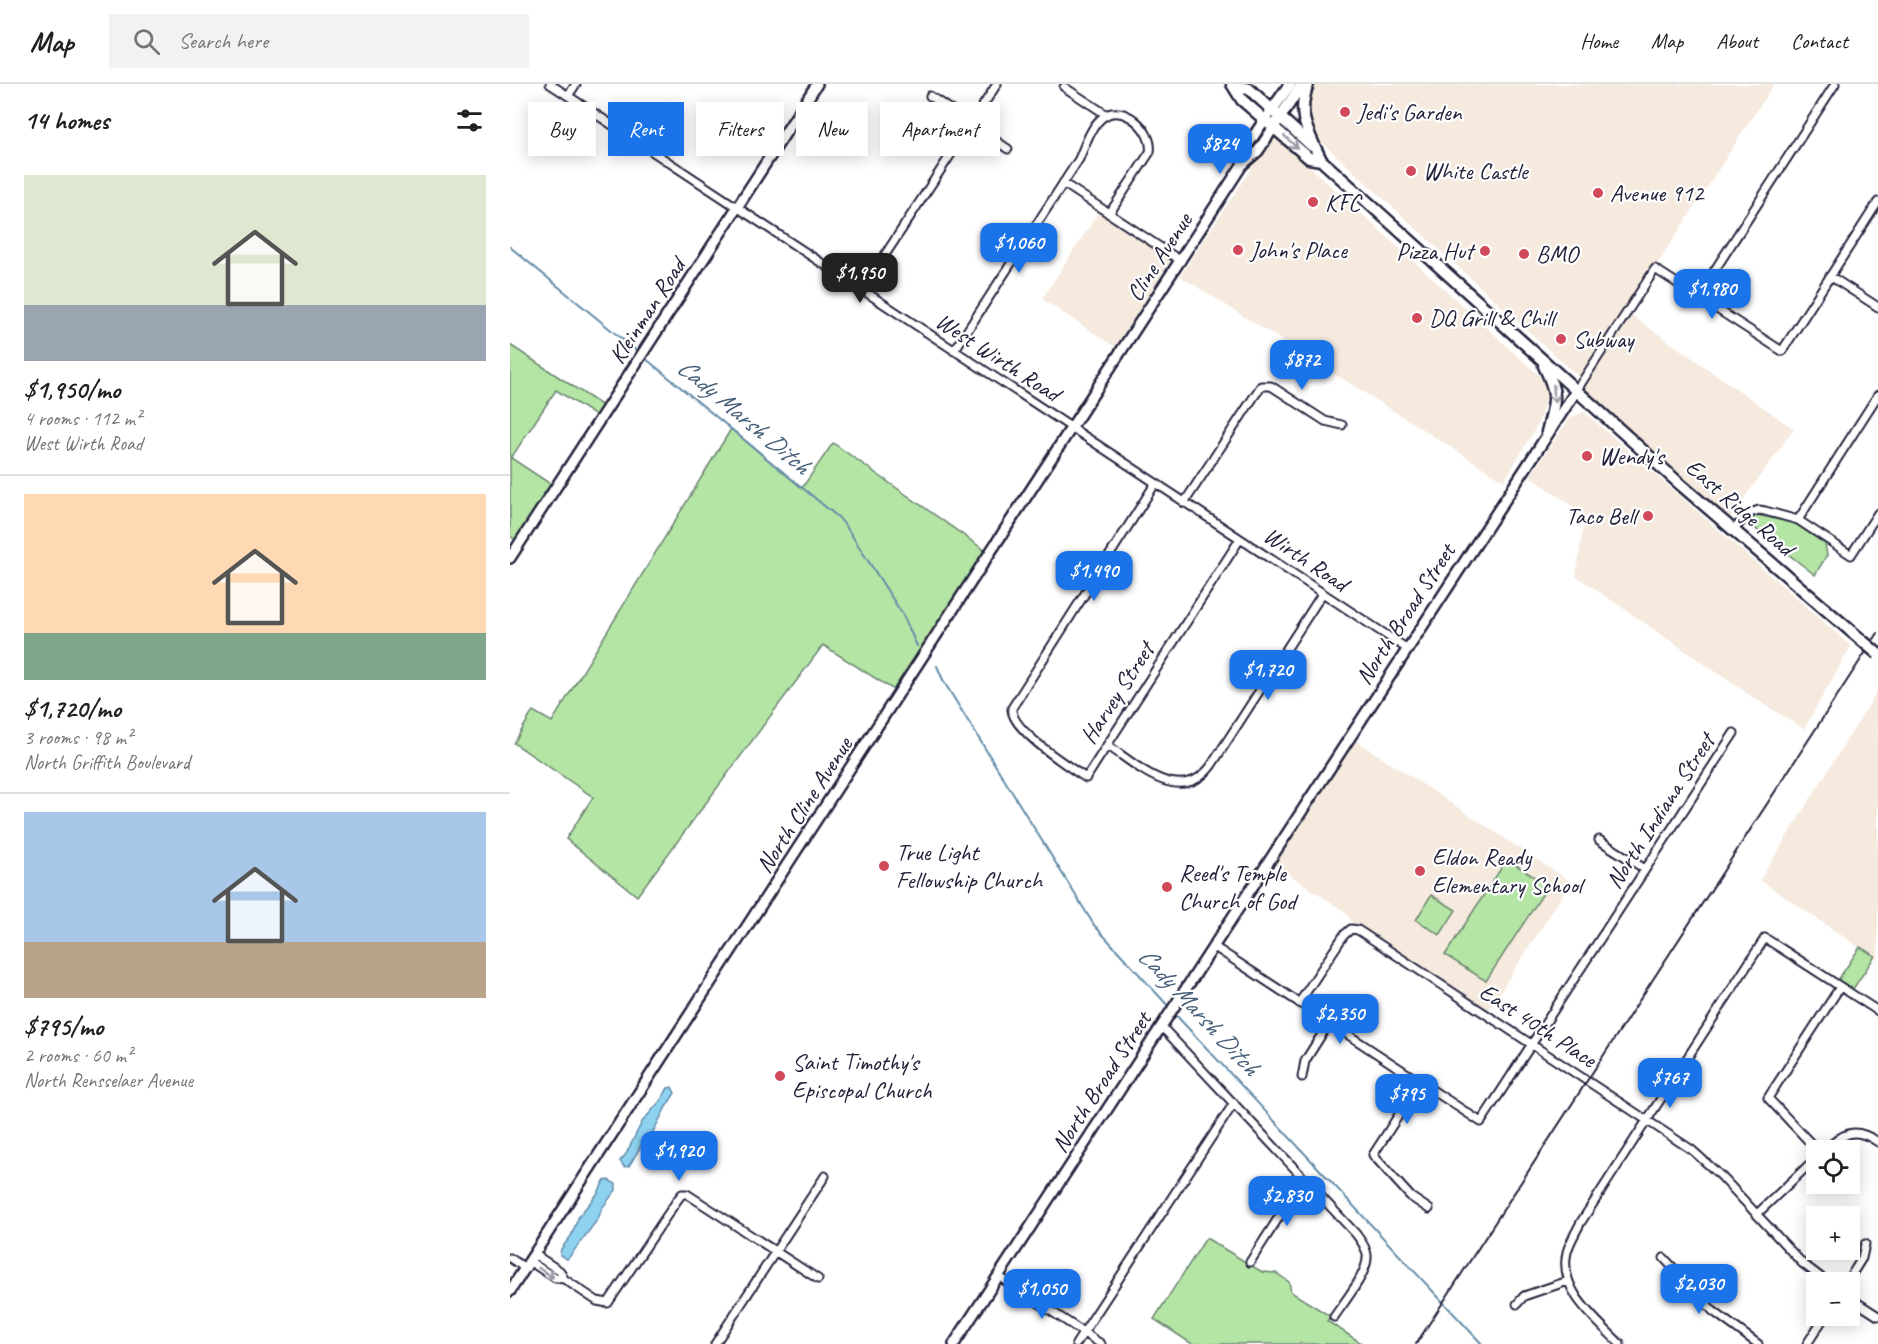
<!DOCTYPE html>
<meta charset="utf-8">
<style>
:root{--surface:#fff;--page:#f2f2f2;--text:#202124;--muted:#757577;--line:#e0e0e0;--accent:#1a73e8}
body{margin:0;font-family:Caveat,sans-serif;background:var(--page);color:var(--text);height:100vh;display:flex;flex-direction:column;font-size:22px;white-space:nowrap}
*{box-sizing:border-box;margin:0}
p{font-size:20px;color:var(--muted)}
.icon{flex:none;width:33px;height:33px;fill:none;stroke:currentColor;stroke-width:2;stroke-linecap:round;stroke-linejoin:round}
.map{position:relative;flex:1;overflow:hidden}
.side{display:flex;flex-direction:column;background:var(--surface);width:510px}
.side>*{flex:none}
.hud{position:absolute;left:18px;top:18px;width:570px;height:54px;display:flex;gap:12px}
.fabs{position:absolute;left:1296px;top:1056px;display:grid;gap:12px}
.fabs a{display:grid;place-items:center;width:54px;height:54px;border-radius:0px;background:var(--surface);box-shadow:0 3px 15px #0003;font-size:30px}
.price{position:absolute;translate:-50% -51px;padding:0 14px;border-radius:12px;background:var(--accent);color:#fff;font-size:20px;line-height:39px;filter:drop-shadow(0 2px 3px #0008)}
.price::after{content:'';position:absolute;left:50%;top:36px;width:18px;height:14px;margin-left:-9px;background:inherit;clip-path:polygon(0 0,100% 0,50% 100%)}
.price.selected{background:#222;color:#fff}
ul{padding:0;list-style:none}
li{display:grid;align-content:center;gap:12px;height:318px;padding:0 24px}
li+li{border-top:2px solid var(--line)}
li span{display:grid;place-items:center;height:186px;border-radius:0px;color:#555}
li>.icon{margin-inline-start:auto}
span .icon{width:108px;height:108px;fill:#fffc;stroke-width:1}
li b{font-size:26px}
h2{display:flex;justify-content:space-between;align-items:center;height:72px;padding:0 24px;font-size:26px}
.chip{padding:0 21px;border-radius:0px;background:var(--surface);box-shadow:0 3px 15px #0003;font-size:21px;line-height:54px}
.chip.selected{background:var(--accent);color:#fff}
header{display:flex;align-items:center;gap:36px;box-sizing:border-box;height:84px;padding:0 30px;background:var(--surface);border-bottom:2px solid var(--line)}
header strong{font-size:28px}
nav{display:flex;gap:33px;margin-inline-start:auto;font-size:21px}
.search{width:420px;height:54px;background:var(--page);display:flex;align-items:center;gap:15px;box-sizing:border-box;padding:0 21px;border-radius:0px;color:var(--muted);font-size:22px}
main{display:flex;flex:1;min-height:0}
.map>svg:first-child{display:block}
.built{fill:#f6eade}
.green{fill:#b4e5a5;stroke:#6b8470;stroke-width:1.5}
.water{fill:#8ed2f0;stroke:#638ca8;stroke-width:1.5}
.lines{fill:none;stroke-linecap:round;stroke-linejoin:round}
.stream{stroke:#638ca8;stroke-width:2}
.street-casing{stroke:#22223b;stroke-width:11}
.secondary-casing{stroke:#22223b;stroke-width:14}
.primary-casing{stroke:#22223b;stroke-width:15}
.street{stroke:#fff;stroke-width:7}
.secondary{stroke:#fff;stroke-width:9}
.primary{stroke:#fff;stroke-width:10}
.rail{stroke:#22223b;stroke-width:2}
.primary-bridge-casing{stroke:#22223b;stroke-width:15;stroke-linecap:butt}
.primary-bridge{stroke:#fff;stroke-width:10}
.oneway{stroke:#9c9ca7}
.poi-dot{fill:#d1495b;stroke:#fff;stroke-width:2}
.labels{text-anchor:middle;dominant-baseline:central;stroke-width:4.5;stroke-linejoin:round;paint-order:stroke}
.poi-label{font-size:24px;fill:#22223b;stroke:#fff;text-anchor:start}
.street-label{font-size:24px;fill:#22223b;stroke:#fff}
.water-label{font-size:26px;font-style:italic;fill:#48607a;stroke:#fff}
</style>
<header>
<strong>Map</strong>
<div class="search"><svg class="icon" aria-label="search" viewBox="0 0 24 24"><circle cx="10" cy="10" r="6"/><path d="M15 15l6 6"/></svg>Search here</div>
<nav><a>Home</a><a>Map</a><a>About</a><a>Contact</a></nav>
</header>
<main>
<section class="side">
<h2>14 homes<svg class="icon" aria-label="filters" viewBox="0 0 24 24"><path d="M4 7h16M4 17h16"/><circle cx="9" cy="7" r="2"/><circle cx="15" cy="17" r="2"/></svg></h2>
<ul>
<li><span style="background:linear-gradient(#dfe7d0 70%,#9aa5b1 0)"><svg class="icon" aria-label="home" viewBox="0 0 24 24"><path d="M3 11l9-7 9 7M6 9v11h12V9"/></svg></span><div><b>$1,950/mo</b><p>4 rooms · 112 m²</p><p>West Wirth Road</p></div></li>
<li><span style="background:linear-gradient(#ffd9b3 75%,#7fa58c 0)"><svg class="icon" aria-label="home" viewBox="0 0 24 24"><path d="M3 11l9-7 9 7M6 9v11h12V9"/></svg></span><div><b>$1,720/mo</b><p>3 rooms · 98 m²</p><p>North Griffith Boulevard</p></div></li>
<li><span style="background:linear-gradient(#a9c7e8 70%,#b9a48a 0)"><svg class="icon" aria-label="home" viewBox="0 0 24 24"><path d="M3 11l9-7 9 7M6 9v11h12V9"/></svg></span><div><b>$795/mo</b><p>2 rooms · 60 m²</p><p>North Rensselaer Avenue</p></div></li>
</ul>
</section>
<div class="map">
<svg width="1368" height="1260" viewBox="0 0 1368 1260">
<rect width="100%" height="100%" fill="#fff"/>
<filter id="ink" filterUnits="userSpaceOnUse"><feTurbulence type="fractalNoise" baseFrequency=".0167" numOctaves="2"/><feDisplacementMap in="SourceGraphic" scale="12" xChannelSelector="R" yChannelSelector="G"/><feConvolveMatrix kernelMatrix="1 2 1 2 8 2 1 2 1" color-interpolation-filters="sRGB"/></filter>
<g filter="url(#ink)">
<path class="built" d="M802 0H1264L1072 296 807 54 799 44 796 13Z
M764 50 1033 295 1037 310 1028 340 994 397 670 192Z
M588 129 661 176 605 263 532 215Z
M1118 229 1284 345 1217 438 1068 306Z
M1074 328 1341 562 1294 645 1244 614 1066 492 1075 431 1020 392 1060 334Z
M1368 606V876L1250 796Z
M839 652 1061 798 976 930 850 848 834 827 759 777Z"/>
<path class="green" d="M0 261 93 322 86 332 46 306 1 374 42 401 6 456 0 452Z
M221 345 292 404 323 359 480 470 390 610 313 561 127 812 56 755 83 713 4 659 23 627 42 638Z
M1247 431 1284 439 1315 460 1317 471 1305 491 1237 438Z
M997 775 1038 802 976 897 935 871Z
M921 811 946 826 930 851 906 836Z
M1350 863 1365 872 1343 905 1328 896Z
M696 1154 752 1188 766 1189 779 1198 781 1208 820 1232 817 1237 853 1260H682L644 1235Z"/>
<path class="water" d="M162 1003 165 1009 156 1023 144 1046 131 1062 119 1082 114 1083 110 1077 116 1070 132 1038 151 1016 158 1004Z
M98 1096 106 1100V1106L92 1124 88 1135 60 1172 57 1175 50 1171 51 1165 61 1152 69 1132 88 1109 94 1097Z"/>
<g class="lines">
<path class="stream" d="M0 163 128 268
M135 274 329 434 337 444 393 531 407 562
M427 582 434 598 584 841 660 924
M663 928 972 1260"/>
<g class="street-casing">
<path id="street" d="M40 0 896 564
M554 3 597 31
M58 12 66 0
M420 12 498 65
M553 99 671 177
M1320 192 1368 223
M352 206 487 0
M1188 212 1325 0
M444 267 569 75C575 61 581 42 593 33 612 18 644 46 640 68L599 130
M1066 307 1145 185 1272 267 1368 118
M645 400 502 624C500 645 559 683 576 694L730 455
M674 419 751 302H761L815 337 832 341
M1288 436 1368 311
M1223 446 1240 429 1249 426 1255 427 1288 436 1341 471 1368 429
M597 661C627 681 670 723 701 682L812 510
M1089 756 1135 785
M703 862 971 1038 1224 649
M789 919 834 851 841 845 848 846 1182 1066 1212 1093 1292 1179 1317 1198
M651 942 846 1150C850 1156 856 1162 857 1171 859 1188 834 1218 824 1233
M792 993 795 977 819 939
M910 998 863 1071 901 1113 919 1125
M1307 1066 1258 1014 1330 903
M1315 1066C1334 1049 1344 1042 1368 1058
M1247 1130 1306 1074
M24 1170 50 1187 54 1195 87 1217 98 1219 168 1115 172 1110H177L308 1195
M0 1174 15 1184
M1154 1174 1203 1227 1248 1260
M19 1177 45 1194 54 1195
M740 1178 794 1094
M488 1192 591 1260
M1337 1198 1352 1174 1355 1160
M1340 1214 1368 1232
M1007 1220 1014 1212 1058 1197
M205 1260 315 1092
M566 1260 724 1019
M1110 1260C1086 1235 1048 1207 1057 1168 1060 1157 1066 1148 1071 1138L1255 854 1368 927
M1297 1260 1315 1232"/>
</g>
<g class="secondary-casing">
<path id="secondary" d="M732 81 737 62 755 35
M0 474 307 0
M0 1207 732 81 748 67 764 43
M444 1260 1066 307"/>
</g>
<g class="primary-casing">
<path id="primary" d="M722 0 732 16 799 74 811 76
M798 0C786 31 798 48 811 76L1171 401 1342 548
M724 2 739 5 802 62
M760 29 780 0
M767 38 792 0
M1034 282C1049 312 1045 317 1037 348"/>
</g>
<use href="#street" class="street"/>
<use href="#secondary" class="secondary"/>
<use href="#primary" class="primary"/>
<path class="rail" d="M906 1260 1368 549"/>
<g class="primary-bridge-casing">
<path id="primary-bridge" d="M1342 548 1368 570"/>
</g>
<use href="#primary-bridge" class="primary-bridge"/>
</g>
<defs><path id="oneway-shaft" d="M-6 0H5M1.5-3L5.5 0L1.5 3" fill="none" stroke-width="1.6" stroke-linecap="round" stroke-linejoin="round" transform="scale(1.5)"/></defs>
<g class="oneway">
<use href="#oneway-shaft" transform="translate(781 58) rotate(42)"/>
<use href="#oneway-shaft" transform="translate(1044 310) rotate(86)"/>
<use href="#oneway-shaft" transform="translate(36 1189) rotate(33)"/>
</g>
</g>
<g class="poi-dot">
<circle cx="835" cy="28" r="6"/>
<circle cx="901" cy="87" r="6"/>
<circle cx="1088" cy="109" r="6"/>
<circle cx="803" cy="118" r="6"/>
<circle cx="728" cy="166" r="6"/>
<circle cx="975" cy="167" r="6"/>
<circle cx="1014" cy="170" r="6"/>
<circle cx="907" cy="234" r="6"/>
<circle cx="1051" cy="255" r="6"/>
<circle cx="1077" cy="372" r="6"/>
<circle cx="1138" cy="432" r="6"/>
<circle cx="374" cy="782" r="6"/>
<circle cx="910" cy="787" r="6"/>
<circle cx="657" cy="803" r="6"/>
<circle cx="270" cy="992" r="6"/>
</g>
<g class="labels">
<g class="poi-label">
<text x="847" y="28">Jedi's Garden</text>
<text x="913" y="87">White Castle</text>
<text x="1100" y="109">Avenue 912</text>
<text x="815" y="118">KFC</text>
<text x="740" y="166">John's Place</text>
<text x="963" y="167" text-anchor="end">Pizza Hut</text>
<text x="1026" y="170">BMO</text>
<text x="919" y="234">DQ Grill &amp; Chill</text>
<text x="1063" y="255">Subway</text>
<text x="1089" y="372">Wendy's</text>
<text x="1126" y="432" text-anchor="end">Taco Bell</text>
<text x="386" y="768">True Light<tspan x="386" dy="28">Fellowship Church</tspan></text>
<text x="922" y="773">Eldon Ready<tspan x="922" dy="28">Elementary School</tspan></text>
<text x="669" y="789">Reed's Temple<tspan x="669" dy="28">Church of God</tspan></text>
<text x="282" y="978">Saint Timothy's<tspan x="282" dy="28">Episcopal Church</tspan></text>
</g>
<g class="street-label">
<text transform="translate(649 173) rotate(-57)">Cline Avenue</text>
<text transform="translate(137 227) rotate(-57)">Kleinman Road</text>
<text transform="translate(488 273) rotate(33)">West Wirth Road</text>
<text transform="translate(1230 423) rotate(41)">East Ridge Road</text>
<text transform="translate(796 475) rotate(34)">Wirth Road</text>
<text transform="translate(895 530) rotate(-57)">North Broad Street</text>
<text transform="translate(607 609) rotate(-57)">Harvey Street</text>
<text transform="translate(294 721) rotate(-57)">North Cline Avenue</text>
<text transform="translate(1150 727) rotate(-57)">North Indiana Street</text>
<text transform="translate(1028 941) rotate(33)">East 40th Place</text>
<text transform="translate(591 998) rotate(-57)">North Broad Street</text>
</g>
<g class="water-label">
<text transform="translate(234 332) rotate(40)">Cady Marsh Ditch</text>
<text transform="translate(689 927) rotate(47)">Cady Marsh Ditch</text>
</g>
</g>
</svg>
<div class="fabs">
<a><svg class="icon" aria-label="locate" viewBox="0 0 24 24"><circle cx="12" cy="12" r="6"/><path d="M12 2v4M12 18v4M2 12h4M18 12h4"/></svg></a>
<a>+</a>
<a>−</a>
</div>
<b class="price" style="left:710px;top:91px">$824</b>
<b class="price" style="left:509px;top:190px">$1,060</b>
<b class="price selected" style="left:350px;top:220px">$1,950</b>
<b class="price" style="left:1202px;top:236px">$1,980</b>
<b class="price" style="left:792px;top:307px">$872</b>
<b class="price" style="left:584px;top:518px">$1,490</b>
<b class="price" style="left:758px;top:617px">$1,720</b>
<b class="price" style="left:830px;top:961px">$2,350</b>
<b class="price" style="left:1160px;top:1025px">$767</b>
<b class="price" style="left:897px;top:1041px">$795</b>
<b class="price" style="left:169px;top:1098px">$1,920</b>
<b class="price" style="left:777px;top:1143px">$2,830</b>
<b class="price" style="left:1189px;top:1231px">$2,030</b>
<b class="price" style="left:532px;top:1236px">$1,050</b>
<div class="hud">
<a class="chip">Buy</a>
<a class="chip selected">Rent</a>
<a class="chip">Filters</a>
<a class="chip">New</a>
<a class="chip">Apartment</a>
</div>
</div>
</main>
